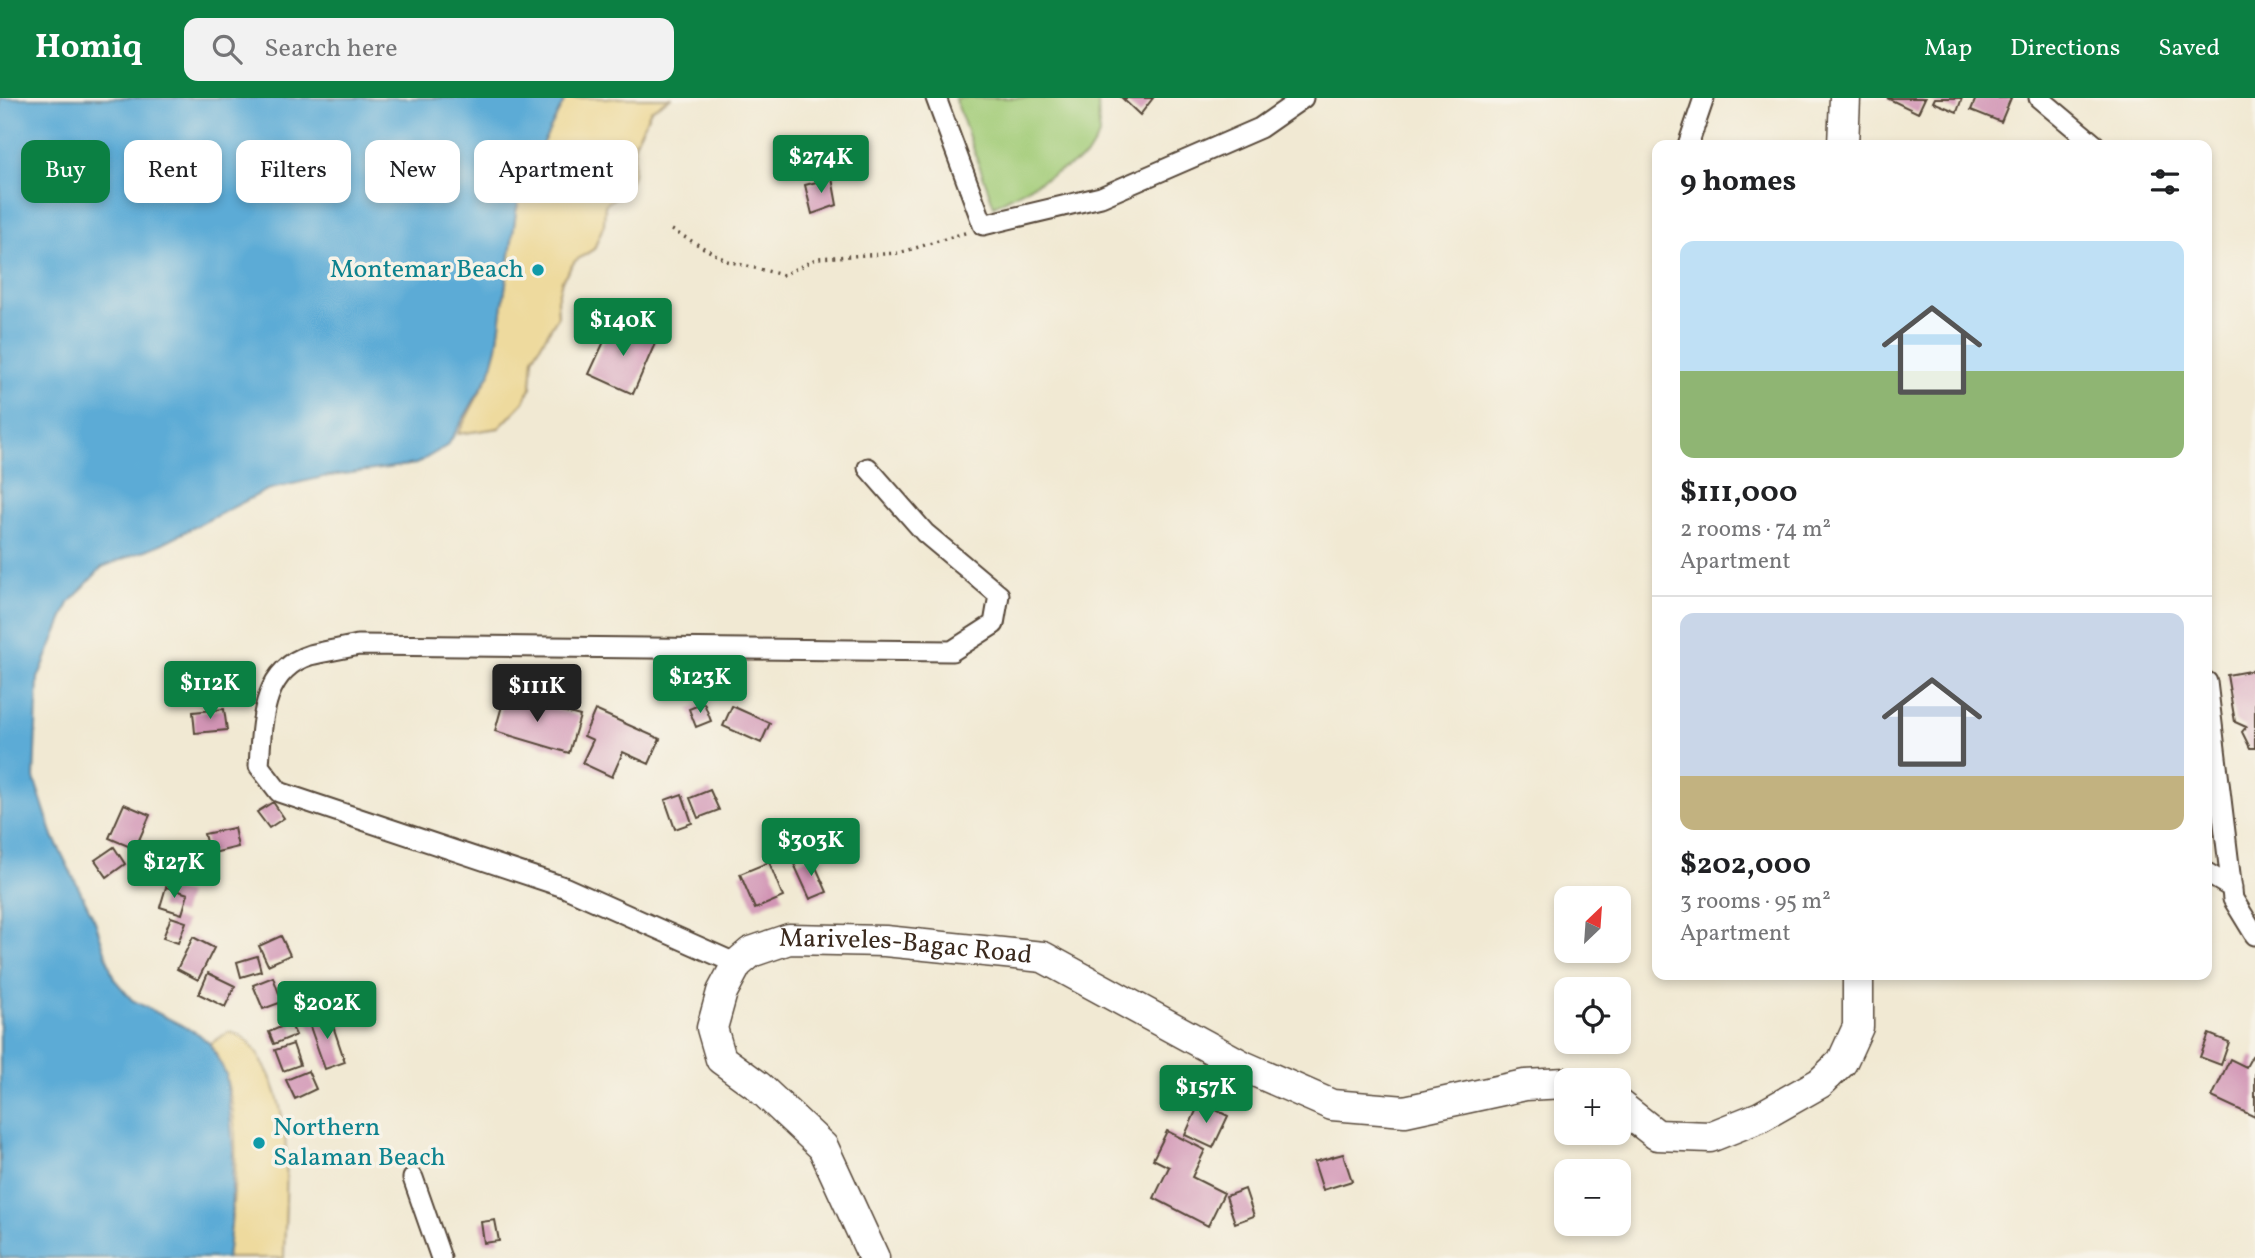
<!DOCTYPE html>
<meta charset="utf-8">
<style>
:root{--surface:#fff;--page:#f2f2f2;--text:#202124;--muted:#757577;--line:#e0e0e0;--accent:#0b8043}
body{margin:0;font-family:Vollkorn,serif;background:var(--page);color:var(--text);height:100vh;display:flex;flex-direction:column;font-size:26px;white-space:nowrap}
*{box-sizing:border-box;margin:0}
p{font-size:23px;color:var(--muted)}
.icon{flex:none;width:38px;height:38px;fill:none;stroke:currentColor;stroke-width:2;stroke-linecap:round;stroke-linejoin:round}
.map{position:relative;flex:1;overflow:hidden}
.details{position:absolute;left:1652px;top:42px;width:560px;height:840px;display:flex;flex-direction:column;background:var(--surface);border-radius:14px;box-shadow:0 4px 10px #0003}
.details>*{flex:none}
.guide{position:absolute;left:21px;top:42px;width:665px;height:63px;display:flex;gap:14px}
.needle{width:46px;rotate:25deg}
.controls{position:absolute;left:1554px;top:788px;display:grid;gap:14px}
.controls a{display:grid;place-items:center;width:77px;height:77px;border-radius:14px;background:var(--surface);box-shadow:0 4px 10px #0003;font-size:35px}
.price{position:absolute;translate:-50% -60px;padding:0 16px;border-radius:7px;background:var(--accent);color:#fff;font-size:23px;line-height:46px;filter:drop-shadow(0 2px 4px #0008)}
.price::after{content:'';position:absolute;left:50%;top:42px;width:21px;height:16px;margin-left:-10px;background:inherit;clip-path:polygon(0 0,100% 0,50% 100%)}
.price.selected{background:#222;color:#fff}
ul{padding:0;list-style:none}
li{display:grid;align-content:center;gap:14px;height:371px;padding:0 28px}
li+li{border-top:2px solid var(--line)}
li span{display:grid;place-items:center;height:217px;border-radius:14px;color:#555}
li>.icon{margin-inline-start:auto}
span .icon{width:126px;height:126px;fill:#fffc;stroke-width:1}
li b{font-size:30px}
h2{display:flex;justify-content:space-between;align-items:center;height:84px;padding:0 28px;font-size:30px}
.tag{padding:0 24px;border-radius:14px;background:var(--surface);box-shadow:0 4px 10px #0003;font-size:24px;line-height:63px}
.tag.selected{background:var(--accent);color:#fff}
header{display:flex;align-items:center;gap:42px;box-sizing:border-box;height:98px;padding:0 35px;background:var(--accent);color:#fff}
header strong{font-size:33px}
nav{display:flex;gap:38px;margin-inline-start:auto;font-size:24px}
.search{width:490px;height:63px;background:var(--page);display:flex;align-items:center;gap:18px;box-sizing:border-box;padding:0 24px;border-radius:14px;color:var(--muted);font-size:26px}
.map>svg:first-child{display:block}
.green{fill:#a3cc78;stroke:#6f7b4b;stroke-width:2}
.sand{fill:#eeda9e;stroke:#94825e;stroke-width:2}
.water{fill:#5cabd6;stroke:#4c6a7a;stroke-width:2}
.building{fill:#d295b5}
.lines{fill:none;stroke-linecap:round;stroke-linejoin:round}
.street-casing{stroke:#564739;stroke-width:23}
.primary-casing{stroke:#564739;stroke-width:33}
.path{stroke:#564739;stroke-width:3.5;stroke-dasharray:2 5;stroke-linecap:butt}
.street{stroke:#fff;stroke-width:19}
.primary{stroke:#fff;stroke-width:30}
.culture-dot{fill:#0f9aa8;stroke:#f7f3e8;stroke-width:2.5}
.labels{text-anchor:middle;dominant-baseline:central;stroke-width:7;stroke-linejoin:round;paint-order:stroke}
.culture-label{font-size:26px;fill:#0d838f;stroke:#f7f3e8;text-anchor:end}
.street-label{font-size:26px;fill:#3b2a1e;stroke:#f7f3e8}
</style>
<header>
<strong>Homiq</strong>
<div class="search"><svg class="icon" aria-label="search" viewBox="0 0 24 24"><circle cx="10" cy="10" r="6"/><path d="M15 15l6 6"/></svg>Search here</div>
<nav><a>Map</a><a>Directions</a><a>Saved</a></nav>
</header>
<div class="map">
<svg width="2255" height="1160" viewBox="0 0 2255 1160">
<rect width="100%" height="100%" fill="#f7f3e8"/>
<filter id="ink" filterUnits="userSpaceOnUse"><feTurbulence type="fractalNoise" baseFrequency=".0143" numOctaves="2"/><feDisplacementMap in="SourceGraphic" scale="14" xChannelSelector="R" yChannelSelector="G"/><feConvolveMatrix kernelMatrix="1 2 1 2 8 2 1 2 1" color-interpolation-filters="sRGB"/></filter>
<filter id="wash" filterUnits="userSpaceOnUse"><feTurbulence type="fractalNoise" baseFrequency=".00686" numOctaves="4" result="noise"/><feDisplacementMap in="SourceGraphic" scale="28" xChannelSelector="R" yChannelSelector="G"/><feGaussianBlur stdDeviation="1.57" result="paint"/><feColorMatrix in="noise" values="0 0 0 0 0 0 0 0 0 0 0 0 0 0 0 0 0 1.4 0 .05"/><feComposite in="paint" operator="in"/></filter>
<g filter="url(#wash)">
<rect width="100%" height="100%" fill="#f1e9d3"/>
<path class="green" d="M955 0H1098L1099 38 1086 59 994 108Z"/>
<path class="sand" d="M566 0H670L651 12 635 45 633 77 627 91 605 107 604 126 594 151 575 163 562 182 557 202 558 218 533 260 531 289 524 304 499 330 458 336 490 275 497 249 516 114 525 79Z
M228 934C245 936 251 946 260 960 297 1018 285 1094 284 1160H227C235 1099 247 999 210 946Z"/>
<path class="water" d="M0 0H566L525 79 516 114 497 249 490 275 448 347 416 366 323 379 267 392 159 447 102 469 69 505 38 580 34 680 53 738 95 823 114 881 132 902 197 935 210 946 226 976 233 1050 231 1126 227 1160H0Z"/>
<g id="blocks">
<path class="building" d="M1122 0H1153L1140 17Z
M1887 0H1925L1918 15Z
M1935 0H1962L1957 14 1933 4Z
M1976 0H2011L2001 24 1971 12Z
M832 80 837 107 812 116 805 87Z
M613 224 656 243 633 296 589 276Z
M2255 572V650H2250L2242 634 2246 629 2235 624 2227 577Z
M505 597 580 618 569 655 495 633Z
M704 605 711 623 696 629 689 611Z
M732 608 770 625 761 645 723 628Z
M224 611 227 632 195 635 193 614Z
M595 612 660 641 649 666 623 654 612 679 582 665 593 642 584 638Z
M710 692 719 712 698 720 690 700Z
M682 696 692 725 675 731 665 702Z
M273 704 284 720 269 730 257 714Z
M124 706 150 717 135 751 109 740Z
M234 730 238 749 209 756 204 736Z
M114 749 125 766 107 779 95 762Z
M811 758 827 794 810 801 794 766Z
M769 764 783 799 755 811 740 776Z
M166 789 188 796 182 816 160 809Z
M171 819 186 824 178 845 163 840Z
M281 838 290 857 268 867 259 848Z
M193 839 214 850 198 882 177 871Z
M257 858 261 873 241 879 237 864Z
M208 875 235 888 225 909 199 896Z
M273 879 282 904 263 911 253 887Z
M329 916 345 964 325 971 308 923Z
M290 925 296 937 274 946 269 934Z
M2209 936 2229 944 2221 967 2200 959Z
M293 946 300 967 283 973 275 952Z
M2252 958 2255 960V1019L2212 999 2230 961 2246 969Z
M308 973 316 991 295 1001 286 982Z
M1200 1004 1228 1018 1213 1050 1185 1037Z
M1167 1033 1205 1052 1192 1079 1224 1095 1208 1128 1154 1100 1169 1069 1153 1061Z
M1343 1056 1352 1083 1323 1092 1314 1064Z
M1245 1091 1254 1118 1235 1125 1226 1098Z
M495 1122 499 1143 484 1145 481 1124Z"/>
</g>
</g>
<g filter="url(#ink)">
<use href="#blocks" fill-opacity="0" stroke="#564739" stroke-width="2"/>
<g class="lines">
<g class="street-casing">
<path id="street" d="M936 0 983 127 1101 99 1260 30 1303 0
M2039 0 2095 47
M1688 47 1704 0
M2207 584 2233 801 2255 837
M2207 775 2232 790
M737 866 564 789 279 694 259 668C262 626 261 572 310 557 325 553 342 551 358 547L952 553 994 526 999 497 925 435 868 370
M413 1080 441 1160"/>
</g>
<g class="primary-casing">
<g id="primary">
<path d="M1843 47 1845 0"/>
<path d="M1619 1007 1657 1037 1710 1039 1760 1019 1820 985 1842 964 1858 929V877"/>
<path id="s1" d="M874 1160 823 1049 758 988 721 961 712 930 722 894 737 866 751 854 789 841 885 843 1043 859 1243 968 1332 1007 1405 1013 1525 987 1566 985"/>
</g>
</g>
<path class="path" d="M672 132 727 163 783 177 818 160 899 155 968 134"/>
<use href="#street" class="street"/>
<use href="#primary" class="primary"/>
</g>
</g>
<g class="culture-dot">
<circle cx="538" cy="172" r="7"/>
<circle cx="259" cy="1045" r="7"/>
</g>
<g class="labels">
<g class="culture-label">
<text x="524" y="172">Montemar Beach</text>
<text x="273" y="1030" text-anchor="start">Northern<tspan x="273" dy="30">Salaman Beach</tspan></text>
</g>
<g class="street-label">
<text stroke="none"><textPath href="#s1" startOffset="534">Mariveles-Bagac Road</textPath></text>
</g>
</g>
</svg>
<div class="controls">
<a><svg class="needle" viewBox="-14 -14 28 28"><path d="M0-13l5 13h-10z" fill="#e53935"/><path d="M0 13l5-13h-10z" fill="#757577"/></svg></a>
<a><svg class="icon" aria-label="locate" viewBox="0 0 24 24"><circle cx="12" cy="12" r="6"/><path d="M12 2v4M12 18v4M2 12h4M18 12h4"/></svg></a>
<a>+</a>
<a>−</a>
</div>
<b class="price" style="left:821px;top:97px">$274K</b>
<b class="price" style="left:623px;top:260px">$140K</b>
<b class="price" style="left:700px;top:617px">$123K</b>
<b class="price" style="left:210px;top:623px">$112K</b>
<b class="price selected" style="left:537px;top:626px">$111K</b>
<b class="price" style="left:811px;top:780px">$303K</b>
<b class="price" style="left:174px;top:802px">$127K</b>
<b class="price" style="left:327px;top:943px">$202K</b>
<b class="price" style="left:1206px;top:1027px">$157K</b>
<div class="guide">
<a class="tag selected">Buy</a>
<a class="tag">Rent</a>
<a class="tag">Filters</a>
<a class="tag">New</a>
<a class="tag">Apartment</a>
</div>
<section class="details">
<h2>9 homes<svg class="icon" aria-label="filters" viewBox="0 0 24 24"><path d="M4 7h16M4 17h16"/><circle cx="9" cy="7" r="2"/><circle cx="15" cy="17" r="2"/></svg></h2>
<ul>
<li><span style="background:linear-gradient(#bfe0f5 60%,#8fb573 0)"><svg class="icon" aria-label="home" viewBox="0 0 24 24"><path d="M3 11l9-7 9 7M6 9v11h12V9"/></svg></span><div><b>$111,000</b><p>2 rooms · 74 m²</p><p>Apartment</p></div></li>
<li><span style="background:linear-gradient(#c9d6e8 75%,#c2b280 0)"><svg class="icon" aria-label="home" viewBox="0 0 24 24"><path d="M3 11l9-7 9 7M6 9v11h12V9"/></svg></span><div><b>$202,000</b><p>3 rooms · 95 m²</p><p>Apartment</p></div></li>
</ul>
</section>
</div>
